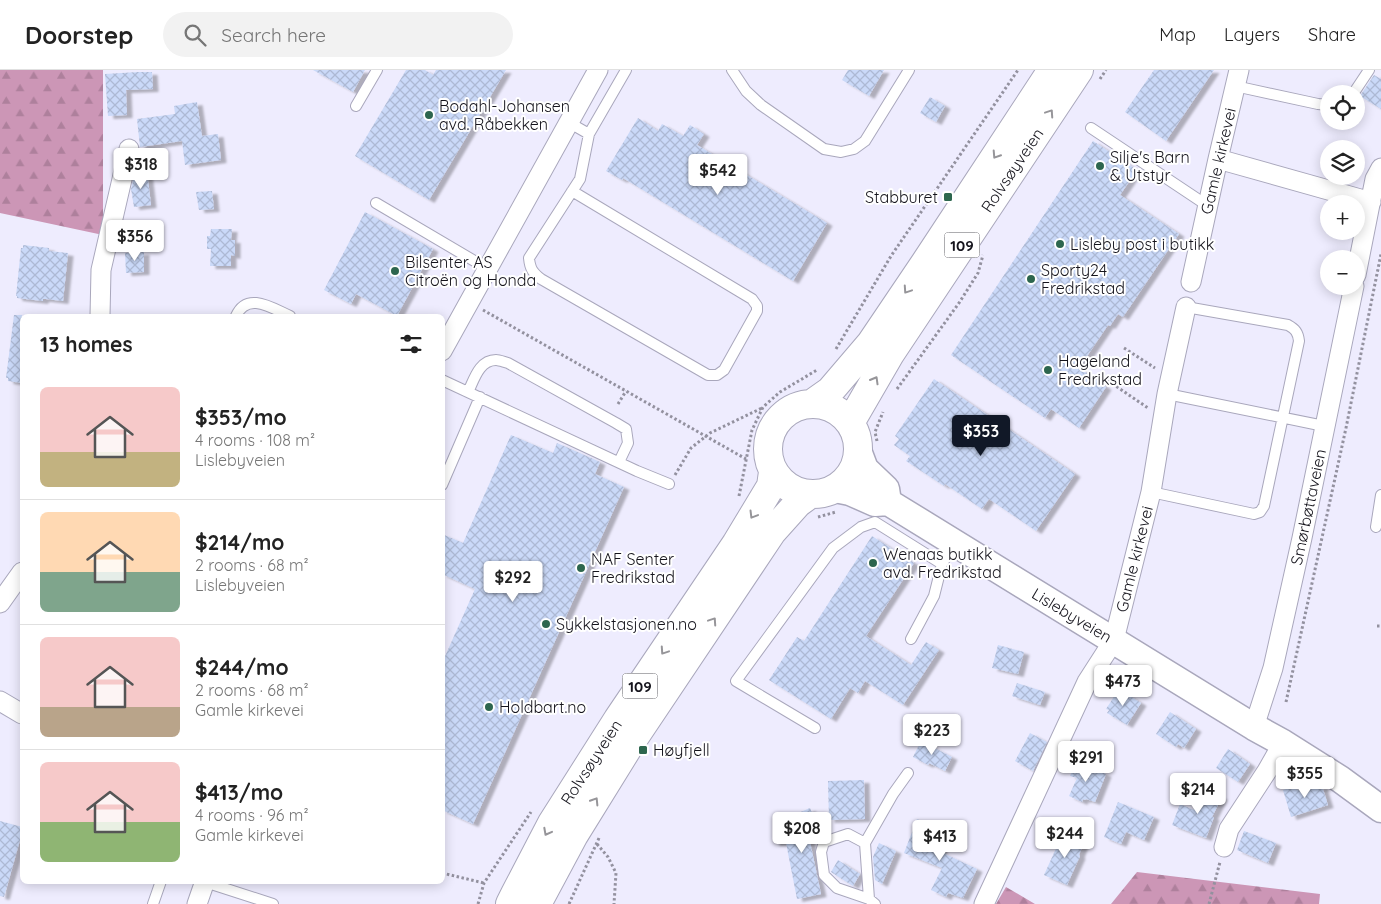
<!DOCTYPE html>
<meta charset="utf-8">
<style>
:root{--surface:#fff;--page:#f2f2f2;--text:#222;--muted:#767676;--line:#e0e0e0;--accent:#111827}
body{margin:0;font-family:Quicksand,sans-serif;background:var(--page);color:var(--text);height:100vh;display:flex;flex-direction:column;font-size:19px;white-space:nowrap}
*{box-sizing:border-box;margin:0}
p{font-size:16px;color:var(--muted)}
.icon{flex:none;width:28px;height:28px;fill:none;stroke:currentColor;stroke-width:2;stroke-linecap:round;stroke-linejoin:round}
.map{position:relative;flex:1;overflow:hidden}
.drawer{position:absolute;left:20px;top:244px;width:425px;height:570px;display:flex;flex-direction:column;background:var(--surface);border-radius:8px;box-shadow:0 2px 12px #0003}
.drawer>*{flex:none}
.buttons{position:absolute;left:1320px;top:15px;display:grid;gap:10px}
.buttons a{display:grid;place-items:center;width:45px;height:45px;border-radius:50%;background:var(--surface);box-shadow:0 2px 12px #0003;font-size:25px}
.price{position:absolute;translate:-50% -42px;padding:0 11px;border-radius:5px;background:#fff;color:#222;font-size:16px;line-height:32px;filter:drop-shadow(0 1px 2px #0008)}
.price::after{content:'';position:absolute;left:50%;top:30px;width:15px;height:11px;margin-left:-8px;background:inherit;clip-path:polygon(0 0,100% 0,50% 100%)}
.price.current{background:var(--accent);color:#fff}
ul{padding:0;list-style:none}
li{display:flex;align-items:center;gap:15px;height:125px;padding:0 20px}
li+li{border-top:1px solid var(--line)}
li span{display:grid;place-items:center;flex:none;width:140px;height:100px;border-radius:8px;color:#555}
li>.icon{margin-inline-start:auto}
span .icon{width:60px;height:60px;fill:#fffc;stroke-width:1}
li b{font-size:21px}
h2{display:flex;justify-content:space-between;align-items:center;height:60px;padding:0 20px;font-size:21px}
header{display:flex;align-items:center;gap:30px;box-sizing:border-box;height:70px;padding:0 25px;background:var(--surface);border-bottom:1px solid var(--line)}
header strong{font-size:24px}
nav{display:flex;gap:28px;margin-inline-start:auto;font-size:18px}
.search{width:350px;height:45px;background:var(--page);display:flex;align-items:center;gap:12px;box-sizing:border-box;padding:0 18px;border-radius:28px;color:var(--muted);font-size:19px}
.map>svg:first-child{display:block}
.forest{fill:url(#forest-firs)}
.building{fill:url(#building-cross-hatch);filter:url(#shadow)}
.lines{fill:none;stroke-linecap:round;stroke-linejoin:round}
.lane-casing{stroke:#a9a7bc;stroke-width:12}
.street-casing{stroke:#a9a7bc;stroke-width:21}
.secondary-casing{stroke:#a9a7bc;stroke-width:29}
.primary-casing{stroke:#a9a7bc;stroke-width:30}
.path{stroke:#93919f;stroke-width:3;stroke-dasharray:2.5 2.5;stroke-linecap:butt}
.lane{stroke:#fff;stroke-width:10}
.street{stroke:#fff;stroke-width:19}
.secondary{stroke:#fff;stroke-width:26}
.primary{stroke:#fff;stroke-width:28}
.oneway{stroke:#969599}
.poi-dot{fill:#2d664e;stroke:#fff;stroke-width:2}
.labels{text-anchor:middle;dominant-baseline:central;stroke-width:4;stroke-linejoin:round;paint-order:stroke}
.shield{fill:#fff;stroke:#5b5a60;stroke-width:1}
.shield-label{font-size:15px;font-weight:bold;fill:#15141c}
.poi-label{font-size:16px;fill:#15141c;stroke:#fff;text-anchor:start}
.street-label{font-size:16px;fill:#15141c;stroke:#fff}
</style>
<header>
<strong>Doorstep</strong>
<div class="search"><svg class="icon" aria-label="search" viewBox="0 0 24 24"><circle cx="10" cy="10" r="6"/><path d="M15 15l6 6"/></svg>Search here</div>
<nav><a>Map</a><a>Layers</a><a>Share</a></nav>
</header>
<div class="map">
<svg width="1381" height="834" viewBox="0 0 1381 834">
<defs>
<pattern id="forest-firs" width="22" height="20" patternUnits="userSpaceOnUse" patternTransform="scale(1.25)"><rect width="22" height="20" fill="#cc96b6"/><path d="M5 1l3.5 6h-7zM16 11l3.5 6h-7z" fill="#ae809c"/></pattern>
<pattern id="building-cross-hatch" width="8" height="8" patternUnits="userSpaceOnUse" patternTransform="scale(1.25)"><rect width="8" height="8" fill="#cad9f8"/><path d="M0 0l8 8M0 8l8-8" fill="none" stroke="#adb9d4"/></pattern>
<filter id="shadow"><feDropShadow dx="5.5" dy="3" stdDeviation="1" flood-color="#0004"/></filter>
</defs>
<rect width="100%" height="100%" fill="#eeecfe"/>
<path class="forest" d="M0 0H103V165L0 143Z
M1137 802 1320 824 1319 834H1111Z
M1006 817 1035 834H996Z"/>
<path class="building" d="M313 0H365L353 22Z
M406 0H425L433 5 436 0H506L429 130 355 86Z
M848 0H884L869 26 842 10Z
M1154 0H1214L1166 71 1125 42Z
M138 2H152L153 19 126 20 127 45 108 46 105 4Z
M1374 5 1381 9V39L1360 26Z
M930 27 945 36 936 52 920 43Z
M197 32 202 66 218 64 221 90 185 95 182 71 140 77 137 49 175 44 174 36Z
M638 48 658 61 662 54 683 66 690 55 704 64 697 75 827 153 793 211 623 108 622 110 606 101Z
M1093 71 1137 100 1120 125 1179 164 1123 247 1118 244 1110 256 1108 255 1079 298 1106 317 1079 358 1051 339 1045 348 951 285Z
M147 101 151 135 134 137 131 119 135 102Z
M212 121 214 139 199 140 196 122Z
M365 142 433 179 397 246 356 224 351 234 324 220Z
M211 159H232L231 170H235V186L231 185V196H210L211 179H207V166H210Z
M23 175 49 178V181L68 183 63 231 46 229H43V231L17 228V226H16L21 178H23Z
M144 182V202L126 203 125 183Z
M14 245H22V313L8 311V308H6Z
M934 309 1075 404 1036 461 989 429 982 439 945 414 944 416 906 391 910 386 894 375 899 369 895 366Z
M511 365 553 383 557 373 600 392 595 404 624 417 473 754 442 740V593L475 519 442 504V464L463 473Z
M872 466 914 493 866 566 911 595 926 572 939 580 903 635 865 611 858 623 850 618 831 649 769 610 797 567 804 571Z
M998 575 1024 582 1018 604 992 598Z
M1017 613 1045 622 1040 635 1012 626Z
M1119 619 1141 633 1127 655 1107 643 1109 640 1106 639Z
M1170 642 1196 659 1184 678 1178 674 1176 677 1156 664Z
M1030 663 1047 672 1033 701 1015 691Z
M921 671 952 687 945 701 929 693 928 695 913 687Z
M1228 679 1250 694 1238 712 1216 698Z
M1076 691 1106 704 1095 732 1086 729 1085 730 1083 729 1082 732 1069 726 1077 708 1070 706Z
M864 710 865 749 829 750 828 711Z
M1316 714 1317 717 1322 716 1328 735 1291 747 1283 720 1296 716 1297 720Z
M1205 719 1222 727 1212 747H1214L1206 768 1172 755 1180 734 1194 740Z
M1118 732 1154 747 1144 770 1126 762 1121 774 1104 767Z
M810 738 820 762 809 767 821 824 797 829 786 773H774V759H803L796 744Z
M917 749 929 754 926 761 946 769 941 782 977 799 963 828 948 823 946 827 931 820 942 798 904 783Z
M0 751 22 757V763L4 827 0 826Z
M1244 761 1276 773 1268 793 1237 780Z
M1063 763 1084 772 1079 785 1080 786 1067 815 1044 805Z
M879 773 896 781 882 814 875 810 873 787Z
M838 790 860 804 853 816 831 802Z"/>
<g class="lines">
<g class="lane-casing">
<path id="lane" d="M732 0 746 21 761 35 824 79 841 82 854 79 865 71 909 0
M1235 16 1318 34 1329 35
M1353 24 1369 0
M356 36 377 0
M568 52 589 64
M1091 58 1208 136
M572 121 752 229 757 236V241L724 300 717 305H708L541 209C533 203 530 199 529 188L580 109 589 64 626 0
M376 133 488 199
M236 246C247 221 272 238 290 246
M442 310 637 401 669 414
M468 322C474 310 479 290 496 290 499 290 504 292 508 293L616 353 626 359 628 373 619 392
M1167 324 1324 356
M442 415 480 327
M1151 422 1254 444 1260 442 1264 436 1299 271C1298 262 1295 259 1288 255L1186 237
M1376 457 1381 425
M911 569 934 526 942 494 954 474
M815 658 736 611 833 478 861 457 875 452 942 494
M865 773 893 724 908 703
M205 812 273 834
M869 829 865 773 848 764 824 772 821 782 824 805 837 818 869 829 875 834
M153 834 161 811"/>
</g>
<g class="street-casing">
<path id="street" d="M1218 89 1371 132
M1356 205 1375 109 1381 98
M1191 212 1218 89 1239 0
M100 246 101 200 129 79
M442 281 598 0
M0 533 22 502
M0 631 22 644
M1254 657 1273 598 1302 468 1354 216
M1224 777 1229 759 1267 701 1283 673
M197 834 205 811
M984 834 1087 612 1114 570 1151 422 1167 324 1186 237"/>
</g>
<g class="secondary-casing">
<path id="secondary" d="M859 383 865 399 886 419 888 432
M835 419 850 422 875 433 888 432 1254 657 1283 673 1340 709 1381 739"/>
</g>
<g class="primary-casing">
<path id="primary" d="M813 333 830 321 871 273 925 193 1052 0
M768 379a45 45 0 1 1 90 0a45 45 0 1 1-90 0Z
M850 353 890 284 1079 0
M510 834 515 824 552 753 618 649 736 474 771 416 773 402
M537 834 574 765 634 668 772 462 798 433 809 425"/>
</g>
<path class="path" d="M1100 9 1106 0
M483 240 746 389
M1124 278 1155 298
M836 279 891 186 1018 0
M1104 308 1148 338
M897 319 959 233 978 203 983 185
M618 334 626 321
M877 371 875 362 883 342
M675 405 691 378 710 363 762 338
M739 426 752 360 763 337 780 322 817 300
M818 447 836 442
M1377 556H1381
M1286 632 1346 358 1381 184
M597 774 608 787 616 803 614 834
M442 803 484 813
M478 834 484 813 531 742
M569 834 599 768
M1209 834 1220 792"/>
<use href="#lane" class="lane"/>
<use href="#street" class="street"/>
<use href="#secondary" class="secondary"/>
<use href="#primary" class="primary"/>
</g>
<defs><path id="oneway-chevron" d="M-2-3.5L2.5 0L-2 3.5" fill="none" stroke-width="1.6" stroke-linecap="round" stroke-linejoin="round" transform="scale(1.25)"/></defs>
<g class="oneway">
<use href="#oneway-chevron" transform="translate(1050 43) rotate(-56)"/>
<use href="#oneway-chevron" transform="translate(996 85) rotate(123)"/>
<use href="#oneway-chevron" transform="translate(907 220) rotate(124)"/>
<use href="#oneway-chevron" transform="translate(875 310) rotate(-60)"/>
<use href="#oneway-chevron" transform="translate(753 445) rotate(121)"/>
<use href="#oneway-chevron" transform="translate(713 551) rotate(-56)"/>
<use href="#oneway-chevron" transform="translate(664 581) rotate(124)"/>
<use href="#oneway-chevron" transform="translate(595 731) rotate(-58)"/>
<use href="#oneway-chevron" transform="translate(547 762) rotate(118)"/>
</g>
<g class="poi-dot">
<circle cx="429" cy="45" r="5"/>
<circle cx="1100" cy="96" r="5"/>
<rect x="943" y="122" width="10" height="10" rx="2.5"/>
<circle cx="1060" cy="174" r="5"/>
<circle cx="395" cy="201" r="5"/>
<circle cx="1031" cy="209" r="5"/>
<circle cx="1048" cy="300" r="5"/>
<circle cx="873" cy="493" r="5"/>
<circle cx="581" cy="498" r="5"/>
<circle cx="546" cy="554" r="5"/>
<circle cx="489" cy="637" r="5"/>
<rect x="638" y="675" width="10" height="10" rx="2.5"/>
</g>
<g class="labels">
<g class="shield">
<rect x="944.5" y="162.5" width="35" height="25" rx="4"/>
<rect x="622.5" y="603.5" width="35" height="25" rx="4"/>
</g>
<g class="shield-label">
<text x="962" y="175">109</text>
<text x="640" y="616">109</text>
</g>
<g class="poi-label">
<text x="439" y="36">Bodahl-Johansen<tspan x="439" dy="18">avd. Råbekken</tspan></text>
<text x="1110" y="87">Silje's Barn<tspan x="1110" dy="18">&amp; Utstyr</tspan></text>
<text x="938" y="127" text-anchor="end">Stabburet</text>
<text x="1070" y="174">Lisleby post i butikk</text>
<text x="405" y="192">Bilsenter AS<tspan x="405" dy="18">Citroën og Honda</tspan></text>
<text x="1041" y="200">Sporty24<tspan x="1041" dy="18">Fredrikstad</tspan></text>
<text x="1058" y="291">Hageland<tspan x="1058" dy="18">Fredrikstad</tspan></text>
<text x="883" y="484">Wenaas butikk<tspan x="883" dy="18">avd. Fredrikstad</tspan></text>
<text x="591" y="489">NAF Senter<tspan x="591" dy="18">Fredrikstad</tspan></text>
<text x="556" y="554">Sykkelstasjonen.no</text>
<text x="499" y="637">Holdbart.no</text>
<text x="653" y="680">Høyfjell</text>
</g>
<g class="street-label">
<text transform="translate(1218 91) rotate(-77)">Gamle kirkevei</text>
<text transform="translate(1012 100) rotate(-56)">Rolvsøyveien</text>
<text transform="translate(1308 437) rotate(-78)">Smørbøttaveien</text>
<text transform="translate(1134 489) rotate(-76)">Gamle kirkevei</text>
<text transform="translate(1072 545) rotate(31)">Lislebyveien</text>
<text transform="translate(591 692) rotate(-57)">Rolvsøyveien</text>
</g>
</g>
</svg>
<div class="buttons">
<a><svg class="icon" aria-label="locate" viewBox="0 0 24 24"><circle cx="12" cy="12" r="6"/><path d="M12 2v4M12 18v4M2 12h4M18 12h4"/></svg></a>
<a><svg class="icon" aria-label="layers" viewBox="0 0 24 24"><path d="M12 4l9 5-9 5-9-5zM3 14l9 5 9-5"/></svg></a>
<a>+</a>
<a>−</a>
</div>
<b class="price" style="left:141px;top:120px">$318</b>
<b class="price" style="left:718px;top:126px">$542</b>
<b class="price" style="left:135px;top:192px">$356</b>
<b class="price current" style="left:981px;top:387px">$353</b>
<b class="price" style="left:513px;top:533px">$292</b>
<b class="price" style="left:1123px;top:637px">$473</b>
<b class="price" style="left:932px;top:686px">$223</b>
<b class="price" style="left:1086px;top:713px">$291</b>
<b class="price" style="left:1305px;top:729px">$355</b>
<b class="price" style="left:1198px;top:745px">$214</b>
<b class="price" style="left:802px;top:784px">$208</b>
<b class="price" style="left:1065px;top:789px">$244</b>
<b class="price" style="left:940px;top:792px">$413</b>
<section class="drawer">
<h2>13 homes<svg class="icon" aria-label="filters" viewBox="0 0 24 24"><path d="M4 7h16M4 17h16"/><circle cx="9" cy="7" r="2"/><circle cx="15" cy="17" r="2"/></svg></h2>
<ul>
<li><span style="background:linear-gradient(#f6c9c9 65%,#c2b280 0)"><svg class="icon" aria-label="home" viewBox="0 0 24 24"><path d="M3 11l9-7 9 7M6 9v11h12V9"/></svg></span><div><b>$353/mo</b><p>4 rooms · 108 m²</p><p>Lislebyveien</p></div></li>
<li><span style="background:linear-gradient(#ffd9b3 60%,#7fa58c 0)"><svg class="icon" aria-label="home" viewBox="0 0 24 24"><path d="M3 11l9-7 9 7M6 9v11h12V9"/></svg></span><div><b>$214/mo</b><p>2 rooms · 68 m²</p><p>Lislebyveien</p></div></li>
<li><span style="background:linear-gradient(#f6c9c9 70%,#b9a48a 0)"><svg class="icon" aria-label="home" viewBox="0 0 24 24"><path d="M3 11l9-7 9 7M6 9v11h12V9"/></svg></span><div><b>$244/mo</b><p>2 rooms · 68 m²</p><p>Gamle kirkevei</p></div></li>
<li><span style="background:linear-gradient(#f6c9c9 60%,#8fb573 0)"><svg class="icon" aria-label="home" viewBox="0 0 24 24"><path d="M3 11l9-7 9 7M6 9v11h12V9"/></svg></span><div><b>$413/mo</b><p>4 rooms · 96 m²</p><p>Gamle kirkevei</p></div></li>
</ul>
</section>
</div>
